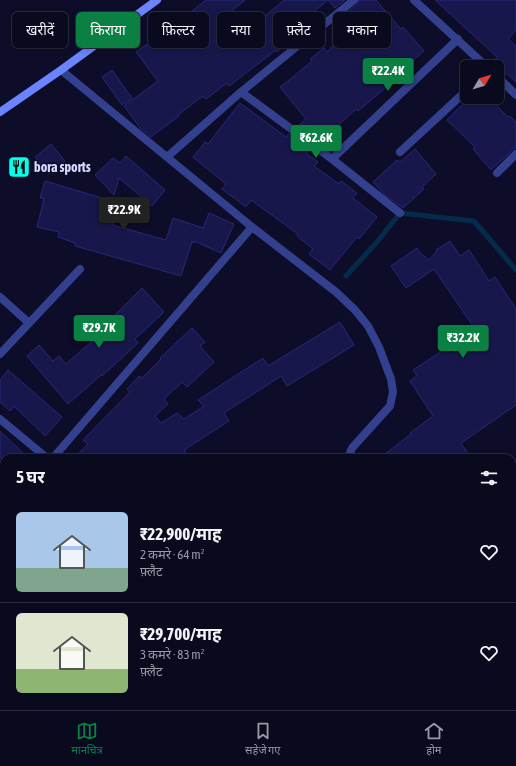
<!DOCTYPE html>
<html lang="hi">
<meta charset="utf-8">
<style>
:root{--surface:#0a0a1f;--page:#18182c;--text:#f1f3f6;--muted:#999aa4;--line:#2a2b3d;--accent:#0b8043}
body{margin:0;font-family:"Asap Condensed","Noto Sans Devanagari",sans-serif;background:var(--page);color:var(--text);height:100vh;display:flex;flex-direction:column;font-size:15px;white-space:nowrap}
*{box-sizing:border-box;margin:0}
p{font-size:13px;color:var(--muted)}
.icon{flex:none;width:22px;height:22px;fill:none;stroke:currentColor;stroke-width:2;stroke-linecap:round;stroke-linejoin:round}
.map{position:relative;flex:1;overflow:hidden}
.sheet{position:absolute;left:0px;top:454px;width:516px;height:256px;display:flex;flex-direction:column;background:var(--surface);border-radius:12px 12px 0 0;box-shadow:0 2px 6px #0003,0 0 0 1px var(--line)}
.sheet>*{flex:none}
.banner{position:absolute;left:12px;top:12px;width:492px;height:36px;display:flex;gap:8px}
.needle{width:26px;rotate:52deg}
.buttons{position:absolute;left:460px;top:60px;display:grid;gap:8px}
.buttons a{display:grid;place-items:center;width:44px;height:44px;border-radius:6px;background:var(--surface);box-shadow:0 2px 6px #0003,0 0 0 1px var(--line);font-size:20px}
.price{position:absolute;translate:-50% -34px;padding:0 9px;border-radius:4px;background:var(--accent);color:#fff;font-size:13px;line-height:26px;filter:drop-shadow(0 1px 2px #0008)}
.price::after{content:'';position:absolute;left:50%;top:24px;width:12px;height:9px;margin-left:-6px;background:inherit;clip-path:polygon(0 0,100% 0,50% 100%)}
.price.selected{background:#222;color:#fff}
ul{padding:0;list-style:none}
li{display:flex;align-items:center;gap:12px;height:100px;padding:0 16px}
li+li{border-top:1px solid var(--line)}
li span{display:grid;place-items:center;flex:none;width:112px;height:80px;border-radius:6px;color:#555}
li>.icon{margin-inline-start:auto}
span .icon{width:48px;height:48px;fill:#fffc;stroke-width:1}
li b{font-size:17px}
h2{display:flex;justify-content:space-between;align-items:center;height:48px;padding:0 16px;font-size:17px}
.pill{padding:0 14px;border-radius:6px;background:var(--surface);box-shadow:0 2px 6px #0003,0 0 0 1px var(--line);font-size:14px;line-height:36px}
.pill.selected{background:var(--accent);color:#fff}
.tab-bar{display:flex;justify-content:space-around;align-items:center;height:56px;border-top:1px solid var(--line);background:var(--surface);font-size:11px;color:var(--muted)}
.tab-bar a{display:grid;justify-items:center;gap:2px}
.tab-bar .selected{color:var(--accent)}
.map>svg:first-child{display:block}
.green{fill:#0f342c}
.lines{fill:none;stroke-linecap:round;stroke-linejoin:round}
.stream{stroke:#052b4a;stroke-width:5}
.building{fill:#18174c;stroke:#28277a}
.street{stroke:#33408d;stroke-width:8}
.secondary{stroke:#6c83ff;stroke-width:8}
.labels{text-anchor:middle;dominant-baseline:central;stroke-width:3.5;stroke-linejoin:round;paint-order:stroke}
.poi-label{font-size:14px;font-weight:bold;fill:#d5d8ff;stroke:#0d0d29;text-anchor:start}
</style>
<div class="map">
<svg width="516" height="710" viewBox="0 0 516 710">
<rect width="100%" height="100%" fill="#0d0d29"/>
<path class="green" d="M86 706H148L150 710H79Z"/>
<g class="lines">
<path class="stream" d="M346 276 377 242 400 213 474 221 516 270"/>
</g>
<path class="building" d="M206 0H245L233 10 249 30 284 0H328L297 26 301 32 277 52 276 50 229 86 227 83 206 99 203 96 178 115 179 116 151 137 141 129 124 106 158 81 136 52 157 37 158 38Z
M328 0H345L335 8Z
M359 0H376L401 29 403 27 424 51 406 66 383 90 358 111 356 109 319 143 297 127 306 119 280 87 293 77 312 61 310 59 324 48 327 52 346 32 345 31 351 26 343 16 357 4Z
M435 0H516V30L508 39 516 46V82L493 62 497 57Z
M61 20 69 31 52 43 44 32Z
M112 70 132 98 122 105 102 77Z
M470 97H488L508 117 510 116 516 122V147L491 170 473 149 475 147 447 120Z
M240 103 286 137 289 134 310 150 306 153 318 162 314 166 339 184 341 181 357 193 353 198 377 217 359 239 357 237 330 270 309 254 313 249 297 236 298 234 251 200 246 207 222 189 226 184 193 157 205 142 208 144Z
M51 144 65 161 49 174 35 157Z
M415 149 436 174 422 187 424 189 403 208 384 194 373 182 397 160 400 162Z
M126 156 165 190 152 206 119 178 114 195 95 175 113 158 120 163Z
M45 181 112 201 106 221 113 223 112 225 166 240 173 218 203 228 209 213 234 224 221 253 194 241V243L192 242 181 276 75 246V243L58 237 59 232 37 227 44 199 40 198Z
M450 241 460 256 469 250 489 281 495 277 516 309V405L461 443 471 458H380L411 434 410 433 433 416 410 381 417 376 413 370 475 329 434 269 406 288 391 266 417 248 420 253 429 260 437 251 436 250Z
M142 288 164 312 135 339 138 343 102 376 101 375 68 404 27 356 39 345 53 361 59 356 66 364 98 336 96 334Z
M340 322 354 345 287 386 281 376 224 413 229 421 184 450 189 458H74L88 444 83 440 130 392 127 389 139 376 142 378 161 359 160 358 192 328 205 342 200 346 214 362 187 387 182 382 164 399 168 404 155 416 161 423 177 413 184 419 204 406 198 400 263 358 268 366Z
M8 370 62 417 45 436 14 406 10 411 0 402V380Z
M0 431 28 458H0Z"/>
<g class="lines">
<path class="street" d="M414 0 487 67
M61 70 252 227 336 292 355 310 368 326 379 347 391 379 393 392 390 406 352 448 348 458
M497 76 516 95
M241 92 332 159 400 213
M400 152 467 90
M167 157 241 92 354 0
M332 159 458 39
M497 173 516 154
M0 297 29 323
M0 354 80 269
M0 419 47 458
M53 458 252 227
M0 515 4 511
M0 682 4 684
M32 706 36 710
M480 706 483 710"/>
<path class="secondary" d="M0 112 61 70 157 0"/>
</g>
<defs>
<g id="restaurant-square" transform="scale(1.15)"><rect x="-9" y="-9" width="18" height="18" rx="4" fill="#01ffea" stroke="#0d0d29"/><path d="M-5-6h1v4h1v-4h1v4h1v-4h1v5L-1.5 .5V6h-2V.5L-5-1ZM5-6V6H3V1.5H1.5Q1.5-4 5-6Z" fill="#111"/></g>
</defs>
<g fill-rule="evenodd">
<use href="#restaurant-square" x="19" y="167"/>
</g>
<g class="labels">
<g class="poi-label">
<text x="34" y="167">bora sports</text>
</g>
</g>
</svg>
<div class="buttons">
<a><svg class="needle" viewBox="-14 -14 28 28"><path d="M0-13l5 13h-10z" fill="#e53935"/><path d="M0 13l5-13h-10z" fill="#999aa4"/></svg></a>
</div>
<b class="price" style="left:388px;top:92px">₹22.4K</b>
<b class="price" style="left:316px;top:159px">₹62.6K</b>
<b class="price selected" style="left:124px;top:231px">₹22.9K</b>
<b class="price" style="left:99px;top:349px">₹29.7K</b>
<b class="price" style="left:463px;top:359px">₹32.2K</b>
<div class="banner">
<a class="pill">खरीदें</a>
<a class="pill selected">किराया</a>
<a class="pill">फ़िल्टर</a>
<a class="pill">नया</a>
<a class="pill">फ़्लैट</a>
<a class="pill">मकान</a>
</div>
<section class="sheet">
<h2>5 घर<svg class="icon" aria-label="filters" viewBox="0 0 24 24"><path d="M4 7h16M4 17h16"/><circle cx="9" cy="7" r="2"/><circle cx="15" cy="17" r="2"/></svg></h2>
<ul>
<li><span style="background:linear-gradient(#a9c7e8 70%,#7fa58c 0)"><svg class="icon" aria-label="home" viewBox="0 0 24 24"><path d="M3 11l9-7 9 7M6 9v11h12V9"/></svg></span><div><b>₹22,900/माह</b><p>2 कमरे · 64 m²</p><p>फ़्लैट</p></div><svg class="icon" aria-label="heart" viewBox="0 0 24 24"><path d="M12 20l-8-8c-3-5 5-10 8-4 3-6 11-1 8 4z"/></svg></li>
<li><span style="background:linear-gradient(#dfe7d0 70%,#8fb573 0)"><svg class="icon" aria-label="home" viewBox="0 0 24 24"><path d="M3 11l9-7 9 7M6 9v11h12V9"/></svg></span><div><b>₹29,700/माह</b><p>3 कमरे · 83 m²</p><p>फ़्लैट</p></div><svg class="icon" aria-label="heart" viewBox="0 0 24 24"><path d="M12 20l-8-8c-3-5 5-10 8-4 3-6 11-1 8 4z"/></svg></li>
</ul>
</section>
</div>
<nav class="tab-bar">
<a class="selected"><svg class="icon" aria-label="map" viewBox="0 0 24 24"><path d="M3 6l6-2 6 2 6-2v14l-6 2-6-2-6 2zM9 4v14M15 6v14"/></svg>मानचित्र</a>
<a><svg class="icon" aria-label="saved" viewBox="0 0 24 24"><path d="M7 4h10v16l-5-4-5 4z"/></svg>सहेजे गए</a>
<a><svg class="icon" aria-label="home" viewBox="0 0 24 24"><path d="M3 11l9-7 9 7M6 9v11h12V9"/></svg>होम</a>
</nav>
